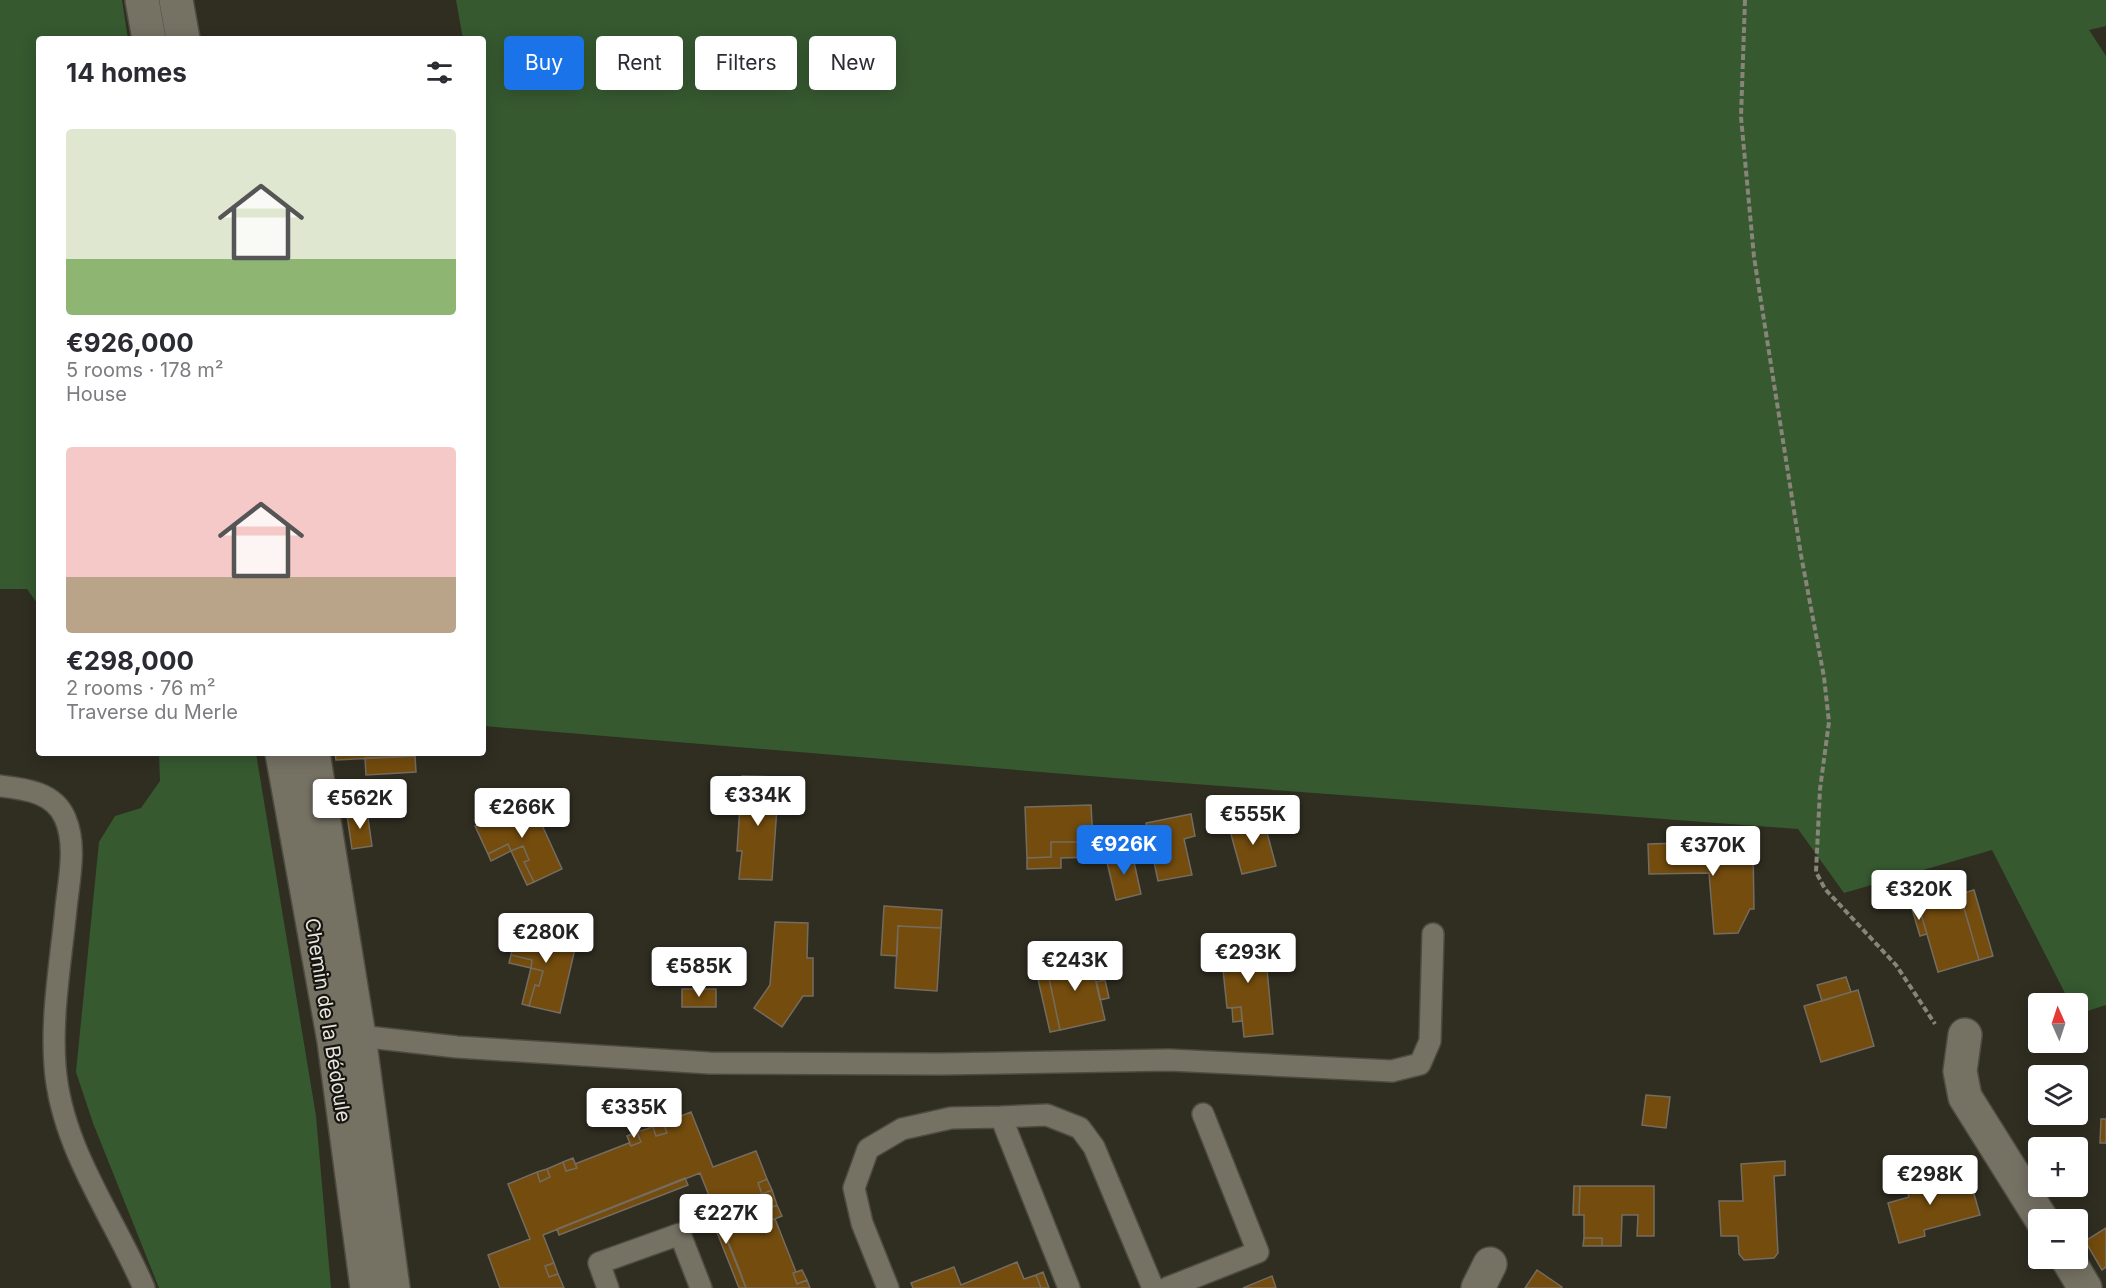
<!DOCTYPE html>
<meta charset="utf-8">
<style>
:root{--surface:#fff;--page:#f7f7f7;--text:#2b2b33;--muted:#7c7c81;--accent:#1a73e8}
body{margin:0;font-family:Inter,sans-serif;background:var(--page);color:var(--text);height:100vh;display:flex;flex-direction:column;font-size:22px;white-space:nowrap}
*{box-sizing:border-box;margin:0}
p{font-size:20px;color:var(--muted)}
.icon{flex:none;width:33px;height:33px;fill:none;stroke:currentColor;stroke-width:2;stroke-linecap:round;stroke-linejoin:round}
.map{position:relative;flex:1;overflow:hidden}
.panel{position:absolute;left:36px;top:36px;width:450px;height:720px;display:flex;flex-direction:column;background:var(--surface);border-radius:6px;box-shadow:0 3px 15px #0003}
.panel>*{flex:none}
.top-card{position:absolute;left:504px;top:36px;width:570px;height:54px;display:flex;gap:12px}
.needle{width:39px;rotate:357deg}
.controls{position:absolute;left:2028px;top:993px;display:grid;gap:12px}
.controls a{display:grid;place-items:center;width:60px;height:60px;border-radius:6px;background:var(--surface);box-shadow:0 3px 15px #0003;font-size:30px}
.price{position:absolute;translate:-50% -51px;padding:0 14px;border-radius:6px;background:#fff;color:#222;font-size:20px;line-height:39px;filter:drop-shadow(0 2px 3px #0008)}
.price::after{content:'';position:absolute;left:50%;top:36px;width:18px;height:14px;margin-left:-9px;background:inherit;clip-path:polygon(0 0,100% 0,50% 100%)}
.price.active{background:var(--accent);color:#fff}
ul{padding:0;list-style:none}
li{display:grid;align-content:center;gap:12px;height:318px;padding:0 30px}
li span{display:grid;place-items:center;height:186px;border-radius:6px;color:#555}
li>.icon{margin-inline-start:auto}
span .icon{width:108px;height:108px;fill:#fffc;stroke-width:1}
li b{font-size:26px}
h2{display:flex;justify-content:space-between;align-items:center;height:72px;padding:0 30px;font-size:26px}
.chip{padding:0 21px;border-radius:6px;background:var(--surface);box-shadow:0 3px 15px #0003;font-size:21px;line-height:54px}
.chip.active{background:var(--accent);color:#fff}
.map>svg:first-child{display:block}
.green{fill:#365930}
.building{fill:#734c0e;stroke:#756c60;stroke-width:1.5}
.lines{fill:none;stroke-linecap:round;stroke-linejoin:round}
.service-casing{stroke:#4e4b41;stroke-width:24}
.minor-casing{stroke:#4e4b41;stroke-width:36}
.tertiary-casing{stroke:#4e4b41;stroke-width:36}
.path{stroke:#87847a;stroke-width:4;stroke-dasharray:6 3;stroke-linecap:butt}
.service{stroke:#757163;stroke-width:21}
.minor{stroke:#757163;stroke-width:33}
.tertiary{stroke:#757163;stroke-width:33}
.labels{text-anchor:middle;dominant-baseline:central;stroke-width:4.5;stroke-linejoin:round;paint-order:stroke}
.street-label{font-size:20px;fill:#e7e5dd;stroke:#171510}
</style>
<div class="map">
<svg width="2106" height="1288" viewBox="0 0 2106 1288">
<rect width="100%" height="100%" fill="#302d21"/>
<path class="green" d="M0 0H122L128 39H39V606L27 589H0Z
M456 0H2106V26L2089 30 2106 56V1005L2078 1014V1004L2070 1003 1992 850 1844 893 1798 829 1114 778 483 726V39H463Z
M159 753H256L316 1116 331 1288H159L93 1123 76 1072 99 842 115 816 141 808 160 781Z"/>
<path class="building" d="M335 753H415V756L336 760Z
M415 756 416 772 366 775 365 758Z
M742 776 779 777 772 880 739 879 742 851H737Z
M531 801 562 869 534 882 524 862 529 860 523 846 511 851 508 844 488 854 475 826Z
M1091 805 1093 842H1051V857L1027 858 1025 807Z
M367 811 372 846 352 849 347 815Z
M1191 814 1195 836 1184 839 1192 875 1158 881 1146 823Z
M1263 818 1276 866 1242 874 1229 827Z
M1051 842H1093V857L1061 858V868L1027 869V858L1051 857Z
M1711 842V847L1753 846 1754 909H1750L1738 933 1714 934 1709 873 1649 874 1648 844Z
M508 844 511 851 491 861 488 854Z
M523 846 529 860 524 862 534 882 527 885 511 851Z
M1132 853 1141 894 1116 900 1106 858Z
M1939 883 1943 899 1960 894 1979 960 1938 972 1919 907 1912 909 1908 893Z
M1974 890 1993 956 1979 960 1960 894Z
M884 906 942 910 941 928 898 926 897 956 881 955Z
M1919 907 1927 934 1920 936 1912 909Z
M775 922 808 923 807 958H813V996H803L782 1027 754 1008 770 985Z
M518 925 577 940 560 1013 529 1006 535 985 539 986 543 971 531 968 532 960 511 955Z
M898 926 941 928 937 991 895 988Z
M1260 936 1261 946 1265 947 1273 1034 1244 1037 1241 1007 1227 1008 1221 950H1226L1225 939Z
M1090 954 1105 1020 1060 1030 1046 964Z
M511 955 532 960 531 968 509 963Z
M1046 964 1060 1030 1050 1032 1035 966Z
M531 968 543 971 539 986 535 985 529 1006 522 1004Z
M1846 977 1851 992 1822 1001 1817 985Z
M1105 980 1109 998 1100 1000 1096 982Z
M682 989H716V1007H682Z
M1858 990 1874 1046 1821 1062 1804 1006Z
M1241 1007 1242 1021 1233 1022 1232 1008Z
M1646 1095 1670 1097 1666 1128 1642 1125Z
M691 1112 713 1167 756 1151 767 1179 758 1183 762 1194 772 1190 777 1205 767 1209 772 1220 775 1219 796 1272 793 1273 797 1284 807 1280 810 1288H746L700 1173 543 1235 554 1263 545 1266 549 1277 558 1274 564 1288H500L488 1255 530 1239 508 1184 537 1172 540 1182 550 1177 547 1169 563 1162 566 1171 577 1168 575 1164 629 1143 631 1146 641 1142 637 1132 653 1127 656 1136 667 1133 663 1123Z
M2101 1119H2106V1143H2100Z
M663 1123 667 1133 656 1136 653 1127Z
M637 1132 641 1142 631 1146 627 1136Z
M573 1158 577 1168 566 1171 563 1162Z
M1785 1161V1175L1774 1176 1778 1253 1774 1258 1744 1260 1739 1254 1738 1236H1721L1719 1201H1743L1741 1164Z
M547 1169 550 1177 540 1182 537 1172Z
M1941 1169 1947 1193 1972 1187 1980 1215 1924 1230 1925 1236 1899 1243 1888 1203 1909 1197 1904 1179Z
M685 1178 688 1185 559 1235 557 1229Z
M767 1179 772 1190 762 1194 758 1183Z
M1574 1186H1580L1579 1215H1573Z
M1580 1186H1654V1236H1637L1638 1215H1622L1621 1246H1602V1238H1584V1215H1579Z
M711 1200 738 1266 746 1288H739L705 1202Z
M777 1205 782 1216 772 1220 767 1209Z
M2106 1228V1267L2102 1270 2085 1241Z
M1584 1238H1602V1246H1583Z
M1017 1262 1024 1279 1036 1275 1041 1288H913L911 1283 954 1267 961 1285Z
M554 1263 558 1274 549 1277 545 1266Z
M802 1270 807 1280 797 1284 793 1273Z
M1537 1270 1562 1287 1561 1288H1525Z
M1043 1272 1049 1288H1041L1036 1275Z
M1272 1276 1276 1288H1243Z"/>
<g class="lines">
<g class="service-casing">
<path id="service" d="M0 786C25 789 54 792 65 818 77 845 69 879 66 908 61 960 51 1014 55 1066 61 1148 113 1215 144 1288
M359 1036 457 1047 709 1063 942 1064 1169 1060 1392 1071 1420 1064 1430 1041 1433 934
M1001 1117 1047 1115 1080 1128 1094 1147 1153 1288
M608 1288 599 1263 680 1234 701 1288
M888 1288 862 1223 854 1188 868 1149 902 1129 951 1118 1001 1117 1069 1288
M1167 1288 1258 1252 1203 1114"/>
</g>
<g class="minor-casing">
<path id="minor" d="M1965 1035 1960 1071 1965 1097 2042 1220
M2067 1258 2085 1288
M1478 1288 1490 1264"/>
</g>
<g class="tertiary-casing">
<path id="tertiary" d="M142 0 149 39
M176 0 183 39
M282 753 334 1041 367 1288
M313 753 359 1036 393 1288"/>
</g>
<path class="path" d="M1745 0 1741 117 1754 257 1801 555 1824 677 1829 722 1820 789 1816 872 1825 889 1896 965 1935 1024"/>
<use href="#service" class="service"/>
<use href="#minor" class="minor"/>
<use href="#tertiary" class="tertiary"/>
</g>
<g class="labels">
<g class="street-label">
<text transform="translate(328 1020) rotate(81)">Chemin de la Bédoule</text>
</g>
</g>
</svg>
<div class="controls">
<a><svg class="needle" viewBox="-14 -14 28 28"><path d="M0-13l5 13h-10z" fill="#e53935"/><path d="M0 13l5-13h-10z" fill="#7c7c81"/></svg></a>
<a><svg class="icon" aria-label="layers" viewBox="0 0 24 24"><path d="M12 4l9 5-9 5-9-5zM3 14l9 5 9-5"/></svg></a>
<a>+</a>
<a>−</a>
</div>
<b class="price" style="left:758px;top:827px">€334K</b>
<b class="price" style="left:360px;top:830px">€562K</b>
<b class="price" style="left:522px;top:839px">€266K</b>
<b class="price" style="left:1253px;top:846px">€555K</b>
<b class="price active" style="left:1124px;top:876px">€926K</b>
<b class="price" style="left:1713px;top:877px">€370K</b>
<b class="price" style="left:1919px;top:921px">€320K</b>
<b class="price" style="left:546px;top:964px">€280K</b>
<b class="price" style="left:1248px;top:984px">€293K</b>
<b class="price" style="left:1075px;top:992px">€243K</b>
<b class="price" style="left:699px;top:998px">€585K</b>
<b class="price" style="left:634px;top:1139px">€335K</b>
<b class="price" style="left:1930px;top:1206px">€298K</b>
<b class="price" style="left:726px;top:1245px">€227K</b>
<div class="top-card">
<a class="chip active">Buy</a>
<a class="chip">Rent</a>
<a class="chip">Filters</a>
<a class="chip">New</a>
</div>
<section class="panel">
<h2>14 homes<svg class="icon" aria-label="filters" viewBox="0 0 24 24"><path d="M4 7h16M4 17h16"/><circle cx="9" cy="7" r="2"/><circle cx="15" cy="17" r="2"/></svg></h2>
<ul>
<li><span style="background:linear-gradient(#dfe7d0 70%,#8fb573 0)"><svg class="icon" aria-label="home" viewBox="0 0 24 24"><path d="M3 11l9-7 9 7M6 9v11h12V9"/></svg></span><div><b>€926,000</b><p>5 rooms · 178 m²</p><p>House</p></div></li>
<li><span style="background:linear-gradient(#f6c9c9 70%,#b9a48a 0)"><svg class="icon" aria-label="home" viewBox="0 0 24 24"><path d="M3 11l9-7 9 7M6 9v11h12V9"/></svg></span><div><b>€298,000</b><p>2 rooms · 76 m²</p><p>Traverse du Merle</p></div></li>
</ul>
</section>
</div>
